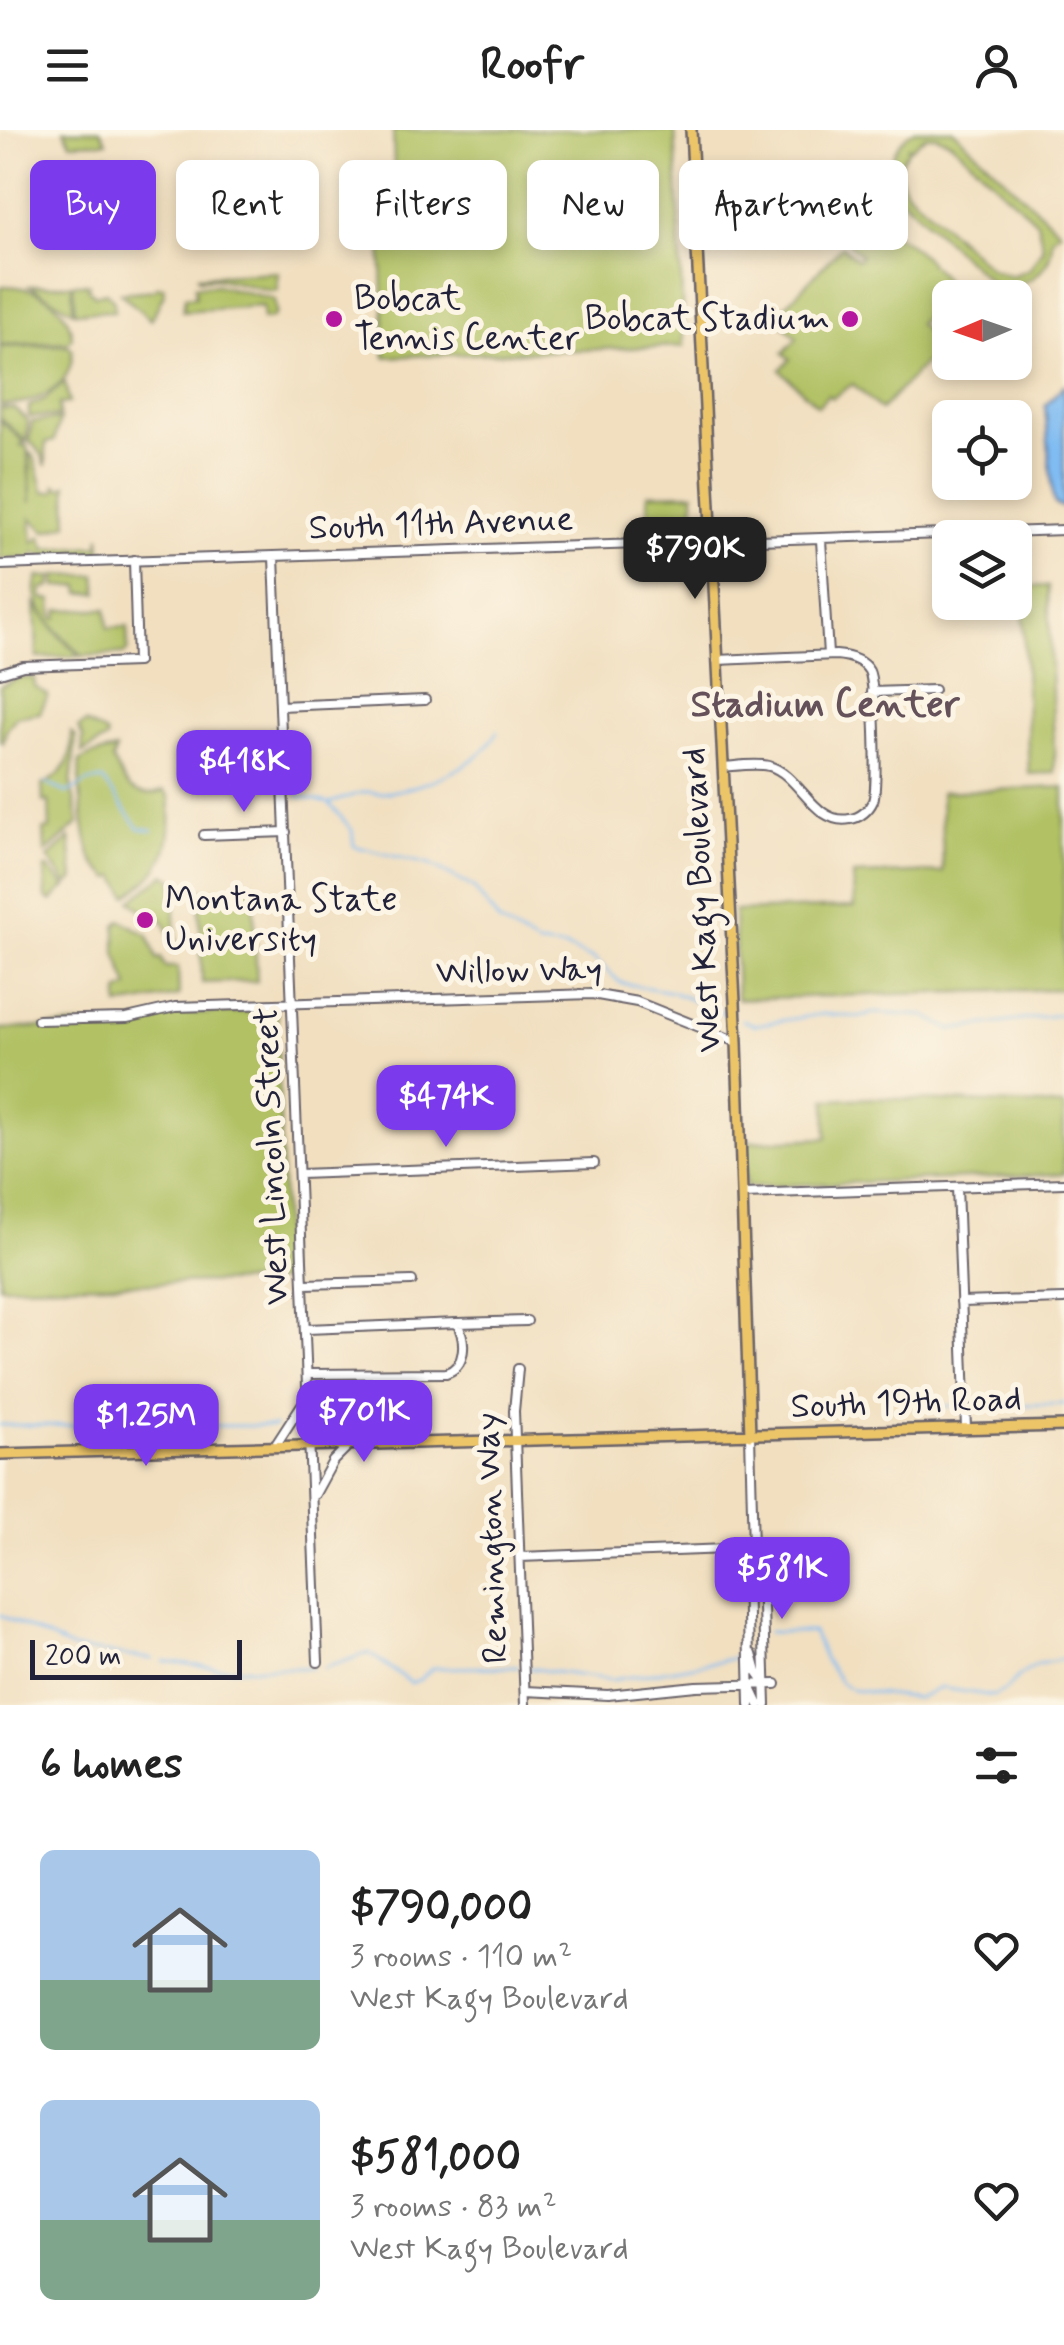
<!DOCTYPE html>
<meta charset="utf-8">
<style>
:root{--surface:#fff;--page:#f6f6f6;--text:#222;--muted:#767676;--accent:#7c3aed}
body{margin:0;font-family:Mynerve,sans-serif;background:var(--page);color:var(--text);height:100vh;display:flex;flex-direction:column;font-size:38px;white-space:nowrap}
*{box-sizing:border-box;margin:0}
p{font-size:32px;color:var(--muted)}
.icon{flex:none;width:55px;height:55px;fill:none;stroke:currentColor;stroke-width:2;stroke-linecap:round;stroke-linejoin:round}
.map{position:relative;height:1575px;overflow:hidden}
.drawer{display:flex;flex-direction:column;background:var(--surface);flex:1}
.drawer>*{flex:none}
.banner{position:absolute;left:30px;top:30px;width:1005px;height:90px;display:flex;gap:20px}
.needle{width:65px;rotate:268deg}
.buttons{position:absolute;left:932px;top:150px;display:grid;gap:20px}
.buttons a{display:grid;place-items:center;width:100px;height:100px;border-radius:15px;background:var(--surface);box-shadow:0 5px 15px #0003;font-size:50px}
.scale{position:absolute;left:30px;bottom:25px;width:212px;box-sizing:border-box;padding-left:10px;border:5px solid #22223b;border-top:0;font-size:28px;line-height:35px;white-space:nowrap;color:#22223b;-webkit-text-stroke:8px #fcf5e5;paint-order:stroke}
.price{position:absolute;translate:-50% -85px;padding:0 22px;border-radius:20px;background:var(--accent);color:#fff;font-size:32px;line-height:65px;filter:drop-shadow(0 2px 5px #0008)}
.price::after{content:'';position:absolute;left:50%;top:60px;width:30px;height:22px;margin-left:-15px;background:inherit;clip-path:polygon(0 0,100% 0,50% 100%)}
.price.on{background:#222;color:#fff}
ul{padding:0;list-style:none}
li{display:flex;align-items:center;gap:30px;height:250px;padding:0 40px}
li span{display:grid;place-items:center;flex:none;width:280px;height:200px;border-radius:15px;color:#555}
li>.icon{margin-inline-start:auto}
span .icon{width:120px;height:120px;fill:#fffc;stroke-width:1}
li b{font-size:42px}
h2{display:flex;justify-content:space-between;align-items:center;height:120px;padding:0 40px;font-size:42px}
.chip{padding:0 35px;border-radius:15px;background:var(--surface);box-shadow:0 5px 15px #0003;font-size:35px;line-height:90px}
.chip.on{background:var(--accent);color:#fff}
header{display:flex;justify-content:space-between;align-items:center;height:130px;padding:0 40px;background:var(--surface);font-size:45px;font-weight:700}
.map>svg:first-child{display:block}
.green{fill:#b1c164;stroke:#6a7250;stroke-width:2.5;fill-rule:evenodd}
.water{fill:#80bcf2;stroke:#516f96;stroke-width:2.5}
.lines{fill:none;stroke-linecap:round;stroke-linejoin:round}
.stream{stroke:#80bcf2;stroke-width:2.5}
.minor-casing{stroke:#6a646a;stroke-width:12}
.major-casing{stroke:#6a646a;stroke-width:14}
.minor{stroke:#fff;stroke-width:8}
.major{stroke:#edc569;stroke-width:9}
.poi-dot{fill:#b5179e;stroke:#fcf5e5;stroke-width:4}
.labels{text-anchor:middle;dominant-baseline:central;stroke-width:10;stroke-linejoin:round;paint-order:stroke}
.poi-label{font-size:35px;fill:#22223b;stroke:#fcf5e5;text-anchor:start}
.street-label{font-size:35px;fill:#22223b;stroke:#fcf5e5}
.neighbourhood-label{font-size:38px;font-weight:bold;fill:#64515a;stroke:#fcf5e5}
</style>
<header><svg class="icon" aria-label="menu" viewBox="0 0 24 24"><path d="M4 6h16M4 12h16M4 18h16"/></svg>Roofr<svg class="icon" aria-label="person" viewBox="0 0 24 24"><circle cx="12" cy="8" r="4"/><path d="M4 21q1-7 8-7t8 7"/></svg></header>
<div class="map">
<svg width="1064" height="1575" viewBox="0 0 1064 1575">
<rect width="100%" height="100%" fill="#fcf5e5"/>
<filter id="ink" filterUnits="userSpaceOnUse"><feTurbulence type="fractalNoise" baseFrequency=".01" numOctaves="2"/><feDisplacementMap in="SourceGraphic" scale="20" xChannelSelector="R" yChannelSelector="G"/><feConvolveMatrix kernelMatrix="1 2 1 2 8 2 1 2 1" color-interpolation-filters="sRGB"/></filter>
<filter id="wash" filterUnits="userSpaceOnUse"><feTurbulence type="fractalNoise" baseFrequency=".0048" numOctaves="4" result="noise"/><feDisplacementMap in="SourceGraphic" scale="40" xChannelSelector="R" yChannelSelector="G"/><feGaussianBlur stdDeviation="2.25" result="paint"/><feColorMatrix in="noise" values="0 0 0 0 0 0 0 0 0 0 0 0 0 0 0 0 0 1.4 0 .05"/><feComposite in="paint" operator="in"/></filter>
<g filter="url(#wash)">
<rect width="100%" height="100%" fill="#f1dfc0"/>
<path class="green" d="M64 0H100L107 12 71 13Z
M393 0H675L684 216 385 227 380 74 395 73Z
M915 0H953L1060 101 1052 108C1053 135 1035 154 1008 155L1002 163 882 50 890 44C890 24 898 10 915 0ZM926 6H936L951 12 1037 92 1043 117 1030 139 1011 146 991 139 906 60C897 45 897 33 908 21V17L911 18Z
M108 25 110 94 92 95 86 90 84 30 87 26Z
M67 35 68 73 56 86V69H43V49L48 46 45 36Z
M886 100C914 114 939 138 954 165L950 168 948 196 925 186 918 194 941 216 881 280 853 254 832 268 828 265 818 276 780 240 790 229 783 223 797 208 775 187 842 116 857 130 861 126 846 110 865 101Z
M278 142 277 160 272 161 216 148 199 149 198 146Z
M72 154 73 181 30 156Z
M73 154H89L88 159 95 165 106 162 114 171V181L75 182Z
M217 155 274 169 276 183 272 188 263 189 262 176 183 181 185 167 196 166 195 156Z
M3 156C35 156 69 172 72 208L68 212 0 215V159Z
M157 157H164V164L151 190 120 163 154 160Z
M68 215 72 219C74 260 34 274 0 275V217Z
M65 252 69 273 59 274V286L29 287V276L45 269Z
M0 278H14L28 291 26 312 0 287Z
M60 289 54 311 46 313V336L41 323 29 311 32 292Z
M0 290 24 312 21 316H27L31 373 30 323 34 326 44 362 55 361 56 355 61 359 67 355 68 394 46 401 31 388 33 413 41 407 46 419 99 416 100 406 101 425 45 427 34 422 33 428 0 429Z
M694 363 695 400 649 401 648 364Z
M96 445 98 463H81L80 456 56 457V446Z
M38 447H52L51 457 42 459V468L52 470 53 488H57L59 480 106 479 108 498 127 497 128 520 124 524 83 526C63 507 26 476 38 447Z
M1048 456 1055 643 1029 644 1022 457Z
M35 474 58 505 80 526 37 528Z
M22 547 34 548 35 557 48 565 40 583 16 587 6 601 3 613 0 611V556Z
M86 593 106 604 107 609 82 623 83 607 78 598Z
M71 603 76 607 71 655 79 693 45 723 44 700 50 699 49 671 43 672 42 655C65 645 74 627 71 603Z
M116 620 112 630C124 654 134 672 164 661L169 666C174 712 168 739 127 766L116 746 111 749C106 744 98 738 94 732 85 719 77 648 80 631L92 625Z
M1064 657V859L737 869 734 781 854 777 853 745 943 742 941 662Z
M70 708 74 749 68 755 48 728Z
M45 738H48L66 757 52 771 46 768Z
M165 744 174 750 176 819 163 790 149 785 131 771Z
M253 759 257 851 202 853 199 761Z
M121 790 148 805 157 829 161 828 165 837H178L179 866 119 876V862L129 857 116 823V795Z
M277 881 285 1151 0 1156V899L129 893 174 884Z
M873 968 1064 976V1044L746 1057 743 1012 827 1008 826 970Z"/>
<path class="water" d="M1064 255V378L1055 374 1053 369 1045 276Z"/>
<g class="lines">
<path class="stream" d="M45 653 68 663 88 652 103 650 139 698 153 700
M297 666 329 673 352 700 354 716 430 735 473 757 500 793 538 815 566 818 594 829 621 853 672 862 729 885
M329 673C341 670 356 663 367 662 372 661 377 664 382 663 419 659 481 637 497 602
M742 890 755 895 823 884 857 887 874 883 926 886 951 900 1064 884
M971 1276 1064 1274
M921 1277 959 1276
M0 1295 275 1296
M0 1485 73 1519 153 1529
M768 1502H813L824 1529 841 1553 852 1560 917 1568 941 1558 993 1566 1005 1560 1019 1546 1038 1534 1064 1529
M164 1531 220 1538H312
M324 1538 369 1523 411 1553 421 1549 432 1538 518 1537
M528 1538 612 1550 737 1528"/>
</g>
</g>
<g filter="url(#ink)">
<g class="lines">
<g class="minor-casing">
<path id="minor" d="M821 410 828 525
M274 427 318 1532
M0 435 1064 400
M717 530 836 525C848 526 862 529 869 541 875 552 878 659 873 671 869 680 860 688 850 689 814 696 800 644 769 636 755 633 737 636 723 637
M0 543 23 536 137 532 134 430
M872 562 934 560
M280 576 425 570
M204 705 286 702
M38 890 127 888 175 877 592 864 637 872 737 912
M300 1044 594 1033
M957 1057 966 1298
M743 1064 1064 1053
M305 1154 412 1151
M961 1172 1064 1169
M457 1193 527 1191
M307 1199 457 1193C466 1210 467 1236 446 1243L309 1244
M518 1239 514 1281 525 1575
M275 1316 310 1262
M315 1364 333 1331 348 1316
M753 1418 762 1443 766 1575
M520 1427 753 1418
M755 1433 758 1463
M752 1524 757 1542 764 1552
M750 1556 759 1575
M525 1561 608 1565 696 1556 776 1554
M750 1575 747 1442 753 1418 750 1305"/>
</g>
<g class="major-casing">
<path id="major" d="M691 0 737 912 750 1305
M0 1324 1064 1296"/>
</g>
<use href="#minor" class="minor"/>
<use href="#major" class="major"/>
</g>
</g>
<g class="poi-dot">
<circle cx="334" cy="189" r="10"/>
<circle cx="850" cy="189" r="10"/>
<circle cx="145" cy="790" r="10"/>
</g>
<g class="labels">
<g class="poi-label">
<text x="354" y="169">Bobcat<tspan x="354" dy="40">Tennis Center</tspan></text>
<text x="830" y="189" text-anchor="end">Bobcat Stadium</text>
<text x="165" y="770">Montana State<tspan x="165" dy="40">University</tspan></text>
</g>
<g class="street-label">
<text transform="translate(441 394) rotate(-2)">South 11th Avenue</text>
<text transform="translate(702 770) rotate(-93)">West Kagy Boulevard</text>
<text transform="translate(519 841) rotate(-1)">Willow Way</text>
<text transform="translate(272 1026) rotate(-92)">West Lincoln Street</text>
<text transform="translate(906 1273) rotate(-2)">South 19th Road</text>
<text transform="translate(492 1408) rotate(-92)">Remington Way</text>
</g>
<g class="neighbourhood-label">
<text x="825" y="575">Stadium Center</text>
</g>
</g>
</svg>
<div class="buttons">
<a><svg class="needle" viewBox="-14 -14 28 28"><path d="M0-13l5 13h-10z" fill="#e53935"/><path d="M0 13l5-13h-10z" fill="#767676"/></svg></a>
<a><svg class="icon" aria-label="locate" viewBox="0 0 24 24"><circle cx="12" cy="12" r="6"/><path d="M12 2v4M12 18v4M2 12h4M18 12h4"/></svg></a>
<a><svg class="icon" aria-label="layers" viewBox="0 0 24 24"><path d="M12 4l9 5-9 5-9-5zM3 14l9 5 9-5"/></svg></a>
</div>
<div class="scale">200 m</div>
<b class="price on" style="left:695px;top:472px">$790K</b>
<b class="price" style="left:244px;top:685px">$418K</b>
<b class="price" style="left:446px;top:1020px">$474K</b>
<b class="price" style="left:364px;top:1335px">$701K</b>
<b class="price" style="left:146px;top:1339px">$1.25M</b>
<b class="price" style="left:782px;top:1492px">$581K</b>
<div class="banner">
<a class="chip on">Buy</a>
<a class="chip">Rent</a>
<a class="chip">Filters</a>
<a class="chip">New</a>
<a class="chip">Apartment</a>
</div>
</div>
<section class="drawer">
<h2>6 homes<svg class="icon" aria-label="filters" viewBox="0 0 24 24"><path d="M4 7h16M4 17h16"/><circle cx="9" cy="7" r="2"/><circle cx="15" cy="17" r="2"/></svg></h2>
<ul>
<li><span style="background:linear-gradient(#a9c7e8 65%,#7fa58c 0)"><svg class="icon" aria-label="home" viewBox="0 0 24 24"><path d="M3 11l9-7 9 7M6 9v11h12V9"/></svg></span><div><b>$790,000</b><p>3 rooms · 110 m²</p><p>West Kagy Boulevard</p></div><svg class="icon" aria-label="heart" viewBox="0 0 24 24"><path d="M12 20l-8-8c-3-5 5-10 8-4 3-6 11-1 8 4z"/></svg></li>
<li><span style="background:linear-gradient(#a9c7e8 60%,#7fa58c 0)"><svg class="icon" aria-label="home" viewBox="0 0 24 24"><path d="M3 11l9-7 9 7M6 9v11h12V9"/></svg></span><div><b>$581,000</b><p>3 rooms · 83 m²</p><p>West Kagy Boulevard</p></div><svg class="icon" aria-label="heart" viewBox="0 0 24 24"><path d="M12 20l-8-8c-3-5 5-10 8-4 3-6 11-1 8 4z"/></svg></li>
</ul>
</section>
